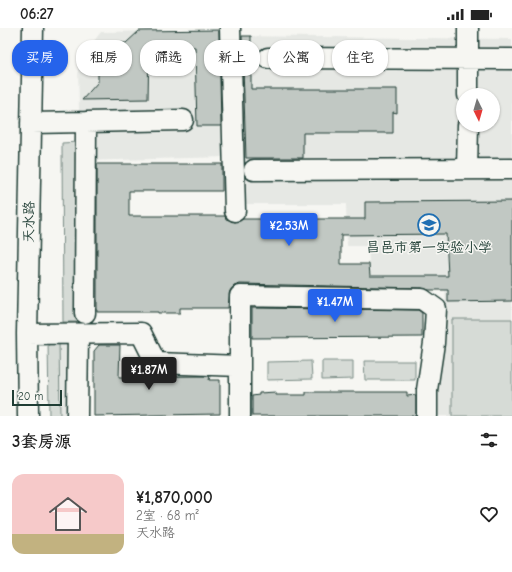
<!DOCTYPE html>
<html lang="zh">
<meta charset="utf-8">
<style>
:root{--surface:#fff;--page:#f6f6f6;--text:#222;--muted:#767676;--line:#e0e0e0;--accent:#2563eb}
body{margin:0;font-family:"Comic Neue","LXGW WenKai TC",sans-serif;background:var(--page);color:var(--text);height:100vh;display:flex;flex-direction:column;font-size:15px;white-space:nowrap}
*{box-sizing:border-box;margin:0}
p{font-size:13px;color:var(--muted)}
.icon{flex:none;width:22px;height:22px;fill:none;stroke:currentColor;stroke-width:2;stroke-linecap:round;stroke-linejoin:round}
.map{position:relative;height:388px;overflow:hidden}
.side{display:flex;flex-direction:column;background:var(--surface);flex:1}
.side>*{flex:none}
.top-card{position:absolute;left:12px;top:12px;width:488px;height:36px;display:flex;gap:8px}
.needle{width:26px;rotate:175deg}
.fabs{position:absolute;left:456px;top:60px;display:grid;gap:8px}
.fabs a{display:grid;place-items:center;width:44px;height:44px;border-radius:50%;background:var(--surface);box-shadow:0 1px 3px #0004;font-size:20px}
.scale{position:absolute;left:12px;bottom:10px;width:50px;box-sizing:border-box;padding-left:4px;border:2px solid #1f3d34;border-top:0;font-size:11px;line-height:14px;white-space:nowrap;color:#1f3d34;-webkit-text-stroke:3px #f6f6f2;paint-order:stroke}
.price{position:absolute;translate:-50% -34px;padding:0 9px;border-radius:4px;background:var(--accent);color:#fff;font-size:13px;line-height:26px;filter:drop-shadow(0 1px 2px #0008)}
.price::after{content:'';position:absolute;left:50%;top:24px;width:12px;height:9px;margin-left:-6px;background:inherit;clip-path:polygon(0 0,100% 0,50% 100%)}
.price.active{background:#222;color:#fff}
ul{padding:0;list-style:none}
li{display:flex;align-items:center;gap:12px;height:100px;padding:0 12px}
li+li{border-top:1px solid var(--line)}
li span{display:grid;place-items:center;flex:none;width:112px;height:80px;border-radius:12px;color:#555}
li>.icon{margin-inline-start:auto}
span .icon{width:48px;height:48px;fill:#fffc;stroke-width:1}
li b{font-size:17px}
h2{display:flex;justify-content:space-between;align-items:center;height:48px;padding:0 12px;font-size:17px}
.chip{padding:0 14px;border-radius:16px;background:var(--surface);box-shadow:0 1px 3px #0004;font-size:14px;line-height:36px}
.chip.active{background:var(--accent);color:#fff}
.status{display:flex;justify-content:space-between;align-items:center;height:28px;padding:0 20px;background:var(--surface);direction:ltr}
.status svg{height:11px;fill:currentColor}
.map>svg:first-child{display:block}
.built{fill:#e6e8e4;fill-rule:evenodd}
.green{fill:#d6dbd6;stroke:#7a8c85}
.building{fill:#c1c8c3;stroke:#1f3d34;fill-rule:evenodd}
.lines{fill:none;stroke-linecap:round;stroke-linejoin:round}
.minor-casing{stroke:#1f3d34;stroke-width:23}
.minor{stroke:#f6f6f2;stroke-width:20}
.labels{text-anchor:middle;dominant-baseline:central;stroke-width:3;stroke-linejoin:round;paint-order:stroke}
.street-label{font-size:14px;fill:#1f3d34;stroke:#f6f6f2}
.poi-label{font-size:14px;fill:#1f3d34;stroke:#f6f6f2}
</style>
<div class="status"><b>06:27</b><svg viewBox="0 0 49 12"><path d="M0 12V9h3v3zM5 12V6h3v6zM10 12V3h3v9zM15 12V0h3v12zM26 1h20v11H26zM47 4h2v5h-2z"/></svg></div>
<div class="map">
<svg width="512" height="388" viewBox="0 0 512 388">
<rect width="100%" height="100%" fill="#f6f6f2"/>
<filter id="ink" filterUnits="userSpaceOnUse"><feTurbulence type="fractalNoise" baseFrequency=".025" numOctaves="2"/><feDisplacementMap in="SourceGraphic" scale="8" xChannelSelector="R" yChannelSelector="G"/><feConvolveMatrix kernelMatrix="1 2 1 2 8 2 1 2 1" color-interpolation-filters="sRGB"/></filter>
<g filter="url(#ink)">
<path class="built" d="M224 2 227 129 80 133 78 33 101 4Z
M234 8 512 11V388H434L435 357 446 312 445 248H370L368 218H347L346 176H237ZM463 67H493V97H463Z
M59 311H73V388H60Z"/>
<path class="green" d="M79 114 80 294H63L62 115Z
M452 291H512V388H452Z
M59 311 60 388H49L48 312Z
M311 333 312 351 267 352V334Z
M322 333H353V351L322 352Z
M364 333H415V352H365Z"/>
<path class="building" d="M219 2 221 98H197L195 19H149L148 71 82 72 98 54V15H126L139 3Z
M242 8H251V61H397V85L393 84V105H303V130H246Z
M97 136H222V163H129V188H225L226 191 235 194 243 191H365V174L512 173V273L448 274V262H429L422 260 240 256 234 258 230 263 228 280H180V285H158V284H97ZM446 206 448 248H370L369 236H341V207Z
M252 280 418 282 422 285V309L252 310Z
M99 317H120L119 349 202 348H210L209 352H220V386L94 388V323Z
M276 364V367H306V364H407V368L416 367V388H252V368L259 367V365Z"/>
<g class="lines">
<g class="minor-casing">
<path id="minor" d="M230 0 235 183
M468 0V67
M268 30 512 31
M86 94 183 92
M31 95 86 94 85 285
M467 141 468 97
M254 142 512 141
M27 306 141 305 156 335 240 338V388
M240 338V268L422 271 436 281 434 315 427 362V388
M28 388 27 306 33 0
M77 388 78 306"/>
</g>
<use href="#minor" class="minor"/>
</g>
</g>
<defs>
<g id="school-ring" transform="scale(1.15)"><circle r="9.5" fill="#f6f6f2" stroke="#1f6fb2" stroke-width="1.5"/><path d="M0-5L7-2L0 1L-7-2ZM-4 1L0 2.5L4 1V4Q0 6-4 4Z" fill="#1f6fb2"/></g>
</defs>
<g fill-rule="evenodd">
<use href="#school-ring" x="429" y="197"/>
</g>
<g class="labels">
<g class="street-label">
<text transform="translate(29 194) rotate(-89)">天水路</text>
</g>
<g class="poi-label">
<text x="429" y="219">昌邑市第一实验小学</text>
</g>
</g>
</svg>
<div class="fabs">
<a><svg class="needle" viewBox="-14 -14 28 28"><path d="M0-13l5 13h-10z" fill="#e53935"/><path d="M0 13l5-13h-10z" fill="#767676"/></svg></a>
</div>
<div class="scale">20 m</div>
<b class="price" style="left:289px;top:219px">¥2.53M</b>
<b class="price" style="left:335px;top:295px">¥1.47M</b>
<b class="price active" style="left:149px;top:363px">¥1.87M</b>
<div class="top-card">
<a class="chip active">买房</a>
<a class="chip">租房</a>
<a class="chip">筛选</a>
<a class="chip">新上</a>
<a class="chip">公寓</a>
<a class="chip">住宅</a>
</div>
</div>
<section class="side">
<h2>3套房源<svg class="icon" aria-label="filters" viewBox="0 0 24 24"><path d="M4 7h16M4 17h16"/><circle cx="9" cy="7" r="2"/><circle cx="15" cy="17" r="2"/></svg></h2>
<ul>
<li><span style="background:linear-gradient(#f6c9c9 75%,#c2b280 0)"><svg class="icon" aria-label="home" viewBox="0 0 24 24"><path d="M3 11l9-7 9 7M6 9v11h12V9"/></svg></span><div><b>¥1,870,000</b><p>2室 · 68 m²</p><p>天水路</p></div><svg class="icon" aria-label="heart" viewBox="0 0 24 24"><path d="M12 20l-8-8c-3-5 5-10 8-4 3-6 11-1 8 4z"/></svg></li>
</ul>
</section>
